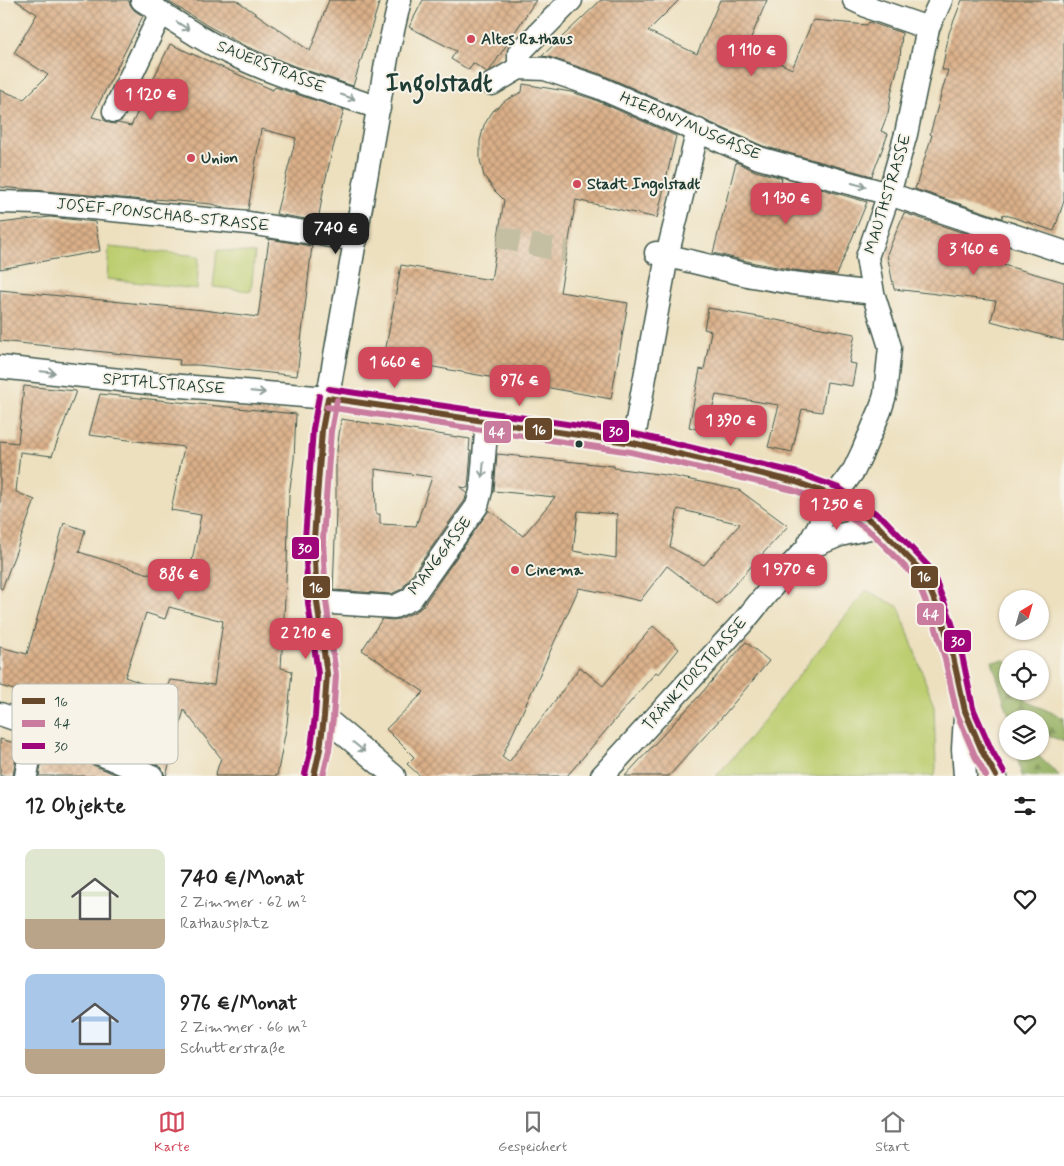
<!DOCTYPE html>
<html lang="de">
<meta charset="utf-8">
<style>
:root{--surface:#fff;--page:#f6f6f6;--text:#222;--muted:#767676;--line:#e0e0e0;--accent:#d1495b}
body{margin:0;font-family:Mynerve,sans-serif;background:var(--page);color:var(--text);height:100vh;display:flex;flex-direction:column;font-size:19px;white-space:nowrap}
*{box-sizing:border-box;margin:0}
p{font-size:16px;color:var(--muted)}
.icon{flex:none;width:28px;height:28px;fill:none;stroke:currentColor;stroke-width:2;stroke-linecap:round;stroke-linejoin:round}
.map{position:relative;height:776px;overflow:hidden}
.sheet{display:flex;flex-direction:column;background:var(--surface);flex:1}
.sheet>*{flex:none}
.needle{width:32px;rotate:37deg}
.tools{position:absolute;left:999px;top:590px;display:grid;gap:10px}
.tools a{display:grid;place-items:center;width:50px;height:50px;border-radius:50%;background:var(--surface);box-shadow:0 1px 4px #0004;font-size:25px}
.price{position:absolute;translate:-50% -42px;padding:0 11px;border-radius:10px;background:var(--accent);color:#fff;font-size:16px;line-height:32px;filter:drop-shadow(0 1px 2px #0008)}
.price::after{content:'';position:absolute;left:50%;top:30px;width:15px;height:11px;margin-left:-8px;background:inherit;clip-path:polygon(0 0,100% 0,50% 100%)}
.price.current{background:#222;color:#fff}
ul{padding:0;list-style:none}
li{display:flex;align-items:center;gap:15px;height:125px;padding:0 25px}
li span{display:grid;place-items:center;flex:none;width:140px;height:100px;border-radius:10px;color:#555}
li>.icon{margin-inline-start:auto}
span .icon{width:60px;height:60px;fill:#fffc;stroke-width:1}
li b{font-size:21px}
h2{display:flex;justify-content:space-between;align-items:center;height:60px;padding:0 25px;font-size:21px}
.dock{display:flex;justify-content:space-around;align-items:center;height:70px;border-top:1px solid var(--line);background:var(--surface);font-size:14px;color:var(--muted)}
.dock a{display:grid;justify-items:center;gap:2px}
.dock .current{color:var(--accent)}
.map>svg:first-child{display:block}
.forest{fill:url(#forest-firs);stroke:#5a774c}
.green{fill:#bdce71;stroke:#6e8652}
.building{fill:url(#building-cross-hatch);fill-rule:evenodd}
.lines{fill:none;stroke-linecap:round;stroke-linejoin:round}
.minor-tunnel{stroke:#c4bfa3;stroke-width:22;stroke-dasharray:22 11;stroke-linecap:butt}
.minor-casing{stroke:#3e5549;stroke-width:25}
.minor{stroke:#fff;stroke-width:22}
.bus-1-casing{stroke:#f7f3e8;stroke-width:10}
.bus-2-casing{stroke:#f7f3e8;stroke-width:10}
.bus-3-casing{stroke:#f7f3e8;stroke-width:10}
.bus-1{stroke:#68482a;stroke-width:6}
.bus-2{stroke:#c97c9e;stroke-width:6}
.bus-3{stroke:#9e067a;stroke-width:6}
.oneway{stroke:#8f9e9a}
.poi-dot{fill:#d1495b;stroke:#f7f3e8;stroke-width:2}
.bus-dot{fill:#1f3d34;stroke:#f7f3e8;stroke-width:2}
.labels{text-anchor:middle;dominant-baseline:central;stroke-width:4;stroke-linejoin:round;paint-order:stroke}
.poi-label{font-size:16px;font-weight:bold;fill:#1f3d34;stroke:#f7f3e8;text-anchor:start}
.street-label{font-size:16px;fill:#1f3d34;stroke:#f7f3e8}
.town-label{font-size:26px;font-weight:bold;fill:#1f3d34;stroke:#f7f3e8}
.key{fill:#f7f3e8;stroke:#b6bcb2;stroke-width:1}
.key-label{font-size:14px;fill:#1f3d34}
.line-badge{stroke:#f7f3e8;stroke-width:2}
.badge-label{font-size:14px;text-anchor:middle;font-weight:bold;fill:#fff}
</style>
<div class="map">
<svg width="1064" height="776" viewBox="0 0 1064 776">
<defs>
<pattern id="forest-firs" width="22" height="20" patternUnits="userSpaceOnUse" patternTransform="scale(1.25)"><rect width="22" height="20" fill="#96b163"/><path d="M5 1l3.5 6h-7zM16 11l3.5 6h-7z" fill="#7a9152"/></pattern>
<pattern id="building-cross-hatch" width="8" height="8" patternUnits="userSpaceOnUse" patternTransform="scale(1.25)"><rect width="8" height="8" fill="#dbb089"/><path d="M0 0l8 8M0 8l8-8" fill="none" stroke="#b19071"/></pattern>
</defs>
<rect width="100%" height="100%" fill="#f7f3e8"/>
<filter id="ink" filterUnits="userSpaceOnUse"><feTurbulence type="fractalNoise" baseFrequency=".02" numOctaves="2"/><feDisplacementMap in="SourceGraphic" scale="10" xChannelSelector="R" yChannelSelector="G"/><feConvolveMatrix kernelMatrix="1 2 1 2 8 2 1 2 1" color-interpolation-filters="sRGB"/></filter>
<filter id="wash" filterUnits="userSpaceOnUse"><feTurbulence type="fractalNoise" baseFrequency=".0096" numOctaves="4" result="noise"/><feDisplacementMap in="SourceGraphic" scale="20" xChannelSelector="R" yChannelSelector="G"/><feGaussianBlur stdDeviation="1.12" result="paint"/><feColorMatrix in="noise" values="0 0 0 0 0 0 0 0 0 0 0 0 0 0 0 0 0 1.4 0 .05"/><feComposite in="paint" operator="in"/></filter>
<g filter="url(#wash)">
<rect width="100%" height="100%" fill="#ede0bf"/>
<path class="forest" d="M1004 660 1007 661 1008 691H1022L1026 701 1064 718V742L1040 732V719H1010L992 661Z
M1016 751H1033L1060 776H1022Z"/>
<path class="green" d="M109 247 199 256 197 289 107 279Z
M217 250 255 253 251 291 213 287Z
M866 590 899 607 934 706 936 767 935 776H716L739 751Z"/>
<g id="blocks">
<path class="building" d="M15 0H128L131 6 135 11 143 16 92 117 104 120 109 123 115 124 118 123 131 126 170 44 273 90 275 87 344 110 333 148 324 186 318 221 276 214 296 138 261 129 248 210 227 208 211 204 155 199V201L0 187V90L24 99 48 75 14 53 37 14Z
M166 0H236L310 51 329 0H380L353 86 294 66 243 45 208 26Z
M423 0H536L490 70 487 72 473 63 469 70 451 59 456 51 409 27Z
M601 0H679L648 31 697 54 720 0H767L747 47 792 69 813 20 867 25 869 22 902 33 900 58 892 90 888 113 881 131 888 134 872 176 763 146 603 75 549 57 542 56Z
M962 0H1064V201L1054 231 1003 214 1002 218 915 189 932 135 930 134 948 70H942L949 33Z
M523 84 571 92 593 99 676 136 657 218 576 200 560 292 628 303 611 399 384 358 401 265 491 280 504 200 495 191 484 176 480 160V141L484 125 493 111 506 100 522 92Z
M736 162 755 171 782 178 779 195 812 206 818 188 867 202 837 275 794 270 755 263 713 253Z
M904 213 994 243 989 261 1064 282V341L991 321 996 301 894 289 887 254Z
M50 217 95 222 100 251 0 269V223Z
M269 239 312 246 297 376 198 365H179L180 360 0 341V290L203 310 258 317Z
M708 308 855 334 849 363 856 364 852 386 827 382 822 412 802 409 792 452 768 447 779 405 716 395 706 431 689 427 700 369 704 370 711 331 704 329Z
M24 386 76 391 52 456 20 452 16 492 35 500 2 589 0 588V441L18 443Z
M100 394 296 414 294 459 289 495 287 563 281 668 292 671 287 724 277 776H215L221 758 184 710 166 776H165L162 768 157 764 148 760 149 755 36 712 40 697 0 686V647L27 654 64 523 85 530 79 552 187 586 201 515 171 510 184 447 89 435ZM169 607 223 621 214 685 170 680 165 692 125 677 146 613 165 619Z
M341 419 470 439 469 451H471L468 488 460 487 467 493 465 500 402 589 391 594 333 590 336 512V459ZM375 469 432 477 416 526 380 524V514H376Z
M497 454 614 466V468L672 476 739 490 788 526 717 604 667 566 640 601 611 594 579 588 502 757 509 762 580 667 603 686 653 626 679 649 659 674 656 672 567 776H420L407 764 414 757 386 729 424 692 362 650 382 619 393 620 399 619 417 611 422 607 489 510 523 536 555 497 494 491ZM678 509 740 524 704 565 670 547ZM578 511 617 514 616 558 573 551Z
M746 642 769 661 723 716 669 776H625L699 696Z
M0 739 18 744 13 776H0Z
M44 750 74 757 119 776H39Z"/>
</g>
</g>
<g filter="url(#ink)">
<use href="#blocks" fill-opacity="0" stroke="#3e5549" stroke-width="1"/>
<g class="lines">
<path class="minor-tunnel" d="M498 237 567 252"/>
<g class="minor-casing">
<path id="minor" d="M142 0C173 20 204 42 238 57 283 78 332 92 379 108
M854 0 873 9 928 28
M519 68 545 69 598 87 759 158 889 194 1064 252
M519 68V53L571 0
M492 84 519 68
M114 111 161 13
M0 202 38 203 249 223 356 240
M656 253 752 276 792 283 873 293
M0 367 157 384 328 398 633 443 796 482 835 496 878 526 923 573 942 619 953 657 965 711 983 753 996 776
M633 443 667 256 698 130
M806 549 840 535 878 526
M317 602 394 607 411 599 477 506 481 491 487 422
M0 714 35 726 152 776
M324 717 394 776
M965 717 963 749 965 776
M26 776 35 726
M314 776 320 749 324 717 327 674 317 602 314 539 322 430 388 52 400 0
M602 776 745 620 781 576 806 549 835 496 854 470 862 453 880 411 885 395 890 347 873 293 867 257 889 194 906 134 928 28 941 0"/>
</g>
<use href="#minor" class="minor"/>
<g class="bus-1-casing">
<path id="bus-1" d="M328 398 633 443 796 482 835 496 878 526 923 573 942 619 953 657 965 711 983 753 996 776
M314 776 320 749 324 717 327 674 317 602 314 539 322 430 328 398"/>
</g>
<g class="bus-2-casing">
<path id="bus-2" d="M327 407 631 452 793 490 831 504 872 533 916 578 934 622 945 659 957 714 975 756 986 776
M323 776 329 750 333 718 336 675 326 601 323 539 331 431 337 400"/>
</g>
<g class="bus-3-casing">
<path id="bus-3" d="M329 389 635 434 798 473 839 488 884 519 931 569 950 617 962 655 973 708 991 749 1004 772
M305 774 311 748 315 716 318 674 308 603 305 539 313 429 319 396"/>
</g>
<use href="#bus-1" class="bus-1"/>
<use href="#bus-2" class="bus-2"/>
<use href="#bus-3" class="bus-3"/>
</g>
<defs><path id="oneway-shaft" d="M-6 0H5M1.5-3L5.5 0L1.5 3" fill="none" stroke-width="1.6" stroke-linecap="round" stroke-linejoin="round" transform="scale(1.25)"/></defs>
<g class="oneway">
<use href="#oneway-shaft" transform="translate(183 26) rotate(33)"/>
<use href="#oneway-shaft" transform="translate(348 97) rotate(19)"/>
<use href="#oneway-shaft" transform="translate(859 185) rotate(15)"/>
<use href="#oneway-shaft" transform="translate(48 372) rotate(6)"/>
<use href="#oneway-shaft" transform="translate(258 392) rotate(5)"/>
<use href="#oneway-shaft" transform="translate(483 470) rotate(95)"/>
<use href="#oneway-shaft" transform="translate(359 747) rotate(40)"/>
</g>
</g>
<g class="poi-dot">
<circle cx="471" cy="39" r="5"/>
<circle cx="191" cy="158" r="5"/>
<circle cx="577" cy="184" r="5"/>
<circle cx="515" cy="570" r="5"/>
</g>
<circle class="bus-dot" cx="579" cy="444" r="4.5"/>
<g class="labels">
<g class="poi-label">
<text x="481" y="39">Altes Rathaus</text>
<text x="201" y="158">Union</text>
<text x="587" y="184">Stadt Ingolstadt</text>
<text x="525" y="570">Cinema</text>
</g>
<g class="street-label">
<text transform="translate(271 67) rotate(22)">SAUERSTRASSE</text>
<text transform="translate(690 126) rotate(23)">HIERONYMUSGASSE</text>
<text transform="translate(888 194) rotate(-73)">MAUTHSTRASSE</text>
<text transform="translate(163 215) rotate(6)">JOSEF-PONSCHAB-STRASSE</text>
<text transform="translate(164 384) rotate(5)">SPITALSTRASSE</text>
<text transform="translate(440 556) rotate(-53)">MANGGASSE</text>
<text transform="translate(695 674) rotate(-48)">TRÄNKTORSTRASSE</text>
</g>
<g class="town-label">
<text x="439" y="84">Ingolstadt</text>
</g>
</g>
<rect x="12" y="684" width="166" height="80" rx="8" class="key"/>
<rect x="22" y="698" width="23" height="6" fill="#68482a"/>
<rect x="22" y="720" width="23" height="7" fill="#c97c9e"/>
<rect x="22" y="743" width="23" height="6" fill="#9e067a"/>
<g class="key-label">
<text x="54" y="706">16</text>
<text x="54" y="728">44</text>
<text x="54" y="751">30</text>
</g>
<g class="line-badge">
<rect x="524" y="417" width="29" height="24" rx="5" fill="#68482a"/>
<rect x="602" y="419" width="28" height="24" rx="5" fill="#9e067a"/>
<rect x="483" y="420" width="29" height="24" rx="5" fill="#c97c9e"/>
<rect x="291" y="536" width="29" height="24" rx="5" fill="#9e067a"/>
<rect x="910" y="565" width="29" height="24" rx="5" fill="#68482a"/>
<rect x="302" y="575" width="29" height="24" rx="5" fill="#68482a"/>
<rect x="916" y="602" width="29" height="24" rx="5" fill="#c97c9e"/>
<rect x="943" y="629" width="29" height="24" rx="5" fill="#9e067a"/>
</g>
<g class="badge-label">
<text x="539" y="434">16</text>
<text x="616" y="436">30</text>
<text x="497" y="437">44</text>
<text x="305" y="553">30</text>
<text x="924" y="581">16</text>
<text x="316" y="592">16</text>
<text x="931" y="619">44</text>
<text x="958" y="646">30</text>
</g>
</svg>
<div class="tools">
<a><svg class="needle" viewBox="-14 -14 28 28"><path d="M0-13l5 13h-10z" fill="#e53935"/><path d="M0 13l5-13h-10z" fill="#767676"/></svg></a>
<a><svg class="icon" aria-label="locate" viewBox="0 0 24 24"><circle cx="12" cy="12" r="6"/><path d="M12 2v4M12 18v4M2 12h4M18 12h4"/></svg></a>
<a><svg class="icon" aria-label="layers" viewBox="0 0 24 24"><path d="M12 4l9 5-9 5-9-5zM3 14l9 5 9-5"/></svg></a>
</div>
<b class="price" style="left:752px;top:77px">1 110 €</b>
<b class="price" style="left:151px;top:121px">1 120 €</b>
<b class="price" style="left:786px;top:225px">1 130 €</b>
<b class="price current" style="left:336px;top:255px">740 €</b>
<b class="price" style="left:974px;top:276px">3 160 €</b>
<b class="price" style="left:395px;top:389px">1 660 €</b>
<b class="price" style="left:520px;top:407px">976 €</b>
<b class="price" style="left:731px;top:447px">1 390 €</b>
<b class="price" style="left:837px;top:531px">1 250 €</b>
<b class="price" style="left:789px;top:596px">1 970 €</b>
<b class="price" style="left:179px;top:601px">886 €</b>
<b class="price" style="left:306px;top:660px">2 210 €</b>
</div>
<section class="sheet">
<h2>12 Objekte<svg class="icon" aria-label="filters" viewBox="0 0 24 24"><path d="M4 7h16M4 17h16"/><circle cx="9" cy="7" r="2"/><circle cx="15" cy="17" r="2"/></svg></h2>
<ul>
<li><span style="background:linear-gradient(#dfe7d0 70%,#b9a48a 0)"><svg class="icon" aria-label="home" viewBox="0 0 24 24"><path d="M3 11l9-7 9 7M6 9v11h12V9"/></svg></span><div><b>740 €/Monat</b><p>2 Zimmer · 62 m²</p><p>Rathausplatz</p></div><svg class="icon" aria-label="heart" viewBox="0 0 24 24"><path d="M12 20l-8-8c-3-5 5-10 8-4 3-6 11-1 8 4z"/></svg></li>
<li><span style="background:linear-gradient(#a9c7e8 75%,#b9a48a 0)"><svg class="icon" aria-label="home" viewBox="0 0 24 24"><path d="M3 11l9-7 9 7M6 9v11h12V9"/></svg></span><div><b>976 €/Monat</b><p>2 Zimmer · 66 m²</p><p>Schutterstraße</p></div><svg class="icon" aria-label="heart" viewBox="0 0 24 24"><path d="M12 20l-8-8c-3-5 5-10 8-4 3-6 11-1 8 4z"/></svg></li>
</ul>
</section>
<nav class="dock">
<a class="current"><svg class="icon" aria-label="map" viewBox="0 0 24 24"><path d="M3 6l6-2 6 2 6-2v14l-6 2-6-2-6 2zM9 4v14M15 6v14"/></svg>Karte</a>
<a><svg class="icon" aria-label="saved" viewBox="0 0 24 24"><path d="M7 4h10v16l-5-4-5 4z"/></svg>Gespeichert</a>
<a><svg class="icon" aria-label="home" viewBox="0 0 24 24"><path d="M3 11l9-7 9 7M6 9v11h12V9"/></svg>Start</a>
</nav>
